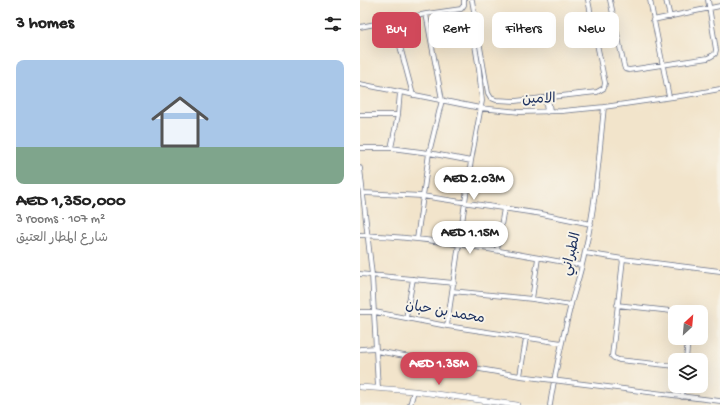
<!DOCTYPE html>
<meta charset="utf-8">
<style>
:root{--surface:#fff;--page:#f2f2f2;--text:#222;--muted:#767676;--accent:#d1495b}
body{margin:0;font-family:"Gochi Hand","Playpen Sans Arabic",sans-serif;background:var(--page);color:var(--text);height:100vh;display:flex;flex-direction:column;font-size:15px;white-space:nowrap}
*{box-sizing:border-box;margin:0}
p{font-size:13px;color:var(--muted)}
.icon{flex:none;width:22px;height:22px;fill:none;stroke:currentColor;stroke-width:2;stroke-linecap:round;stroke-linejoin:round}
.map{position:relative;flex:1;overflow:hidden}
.drawer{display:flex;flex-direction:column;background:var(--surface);width:360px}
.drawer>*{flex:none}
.top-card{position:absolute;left:12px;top:12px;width:288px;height:36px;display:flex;gap:8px}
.needle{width:26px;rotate:26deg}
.tools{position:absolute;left:308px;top:305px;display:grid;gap:8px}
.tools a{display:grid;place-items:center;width:40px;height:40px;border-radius:8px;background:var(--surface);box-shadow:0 4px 16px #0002;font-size:20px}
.price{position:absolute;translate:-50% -34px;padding:0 9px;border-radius:14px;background:#fff;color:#222;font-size:13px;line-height:26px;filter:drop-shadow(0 1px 2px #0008)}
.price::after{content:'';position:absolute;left:50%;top:24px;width:12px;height:9px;margin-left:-6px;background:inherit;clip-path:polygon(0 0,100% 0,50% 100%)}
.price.current{background:var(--accent);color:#fff}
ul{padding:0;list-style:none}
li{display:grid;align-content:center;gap:8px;height:212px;padding:0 16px}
li span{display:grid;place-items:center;height:124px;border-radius:8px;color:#555}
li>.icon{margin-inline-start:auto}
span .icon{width:72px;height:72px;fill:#fffc;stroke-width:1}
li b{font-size:17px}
h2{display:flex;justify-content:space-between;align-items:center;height:48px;padding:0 16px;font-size:17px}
.pill{padding:0 14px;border-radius:8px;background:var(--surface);box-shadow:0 4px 16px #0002;font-size:14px;line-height:36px}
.pill.current{background:var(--accent);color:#fff}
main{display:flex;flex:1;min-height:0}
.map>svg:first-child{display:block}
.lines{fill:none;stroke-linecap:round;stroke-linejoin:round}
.minor-casing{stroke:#666e84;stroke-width:5.5}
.tertiary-casing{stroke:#666e84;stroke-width:6}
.minor{stroke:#fff;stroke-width:4}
.tertiary{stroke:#fff;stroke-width:5}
.labels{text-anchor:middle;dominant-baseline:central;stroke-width:4;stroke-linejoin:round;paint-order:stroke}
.street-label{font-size:14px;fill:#1b2f5e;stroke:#f7f3e8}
</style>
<main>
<section class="drawer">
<h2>3 homes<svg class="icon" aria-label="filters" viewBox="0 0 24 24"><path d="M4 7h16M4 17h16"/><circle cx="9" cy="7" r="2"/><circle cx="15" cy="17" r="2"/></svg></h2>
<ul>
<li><span style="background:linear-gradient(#a9c7e8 70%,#7fa58c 0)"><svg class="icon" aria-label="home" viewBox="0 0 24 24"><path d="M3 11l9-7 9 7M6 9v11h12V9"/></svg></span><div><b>AED 1,350,000</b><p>3 rooms · 107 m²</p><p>شارع المطار العتيق</p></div></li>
</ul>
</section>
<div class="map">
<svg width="360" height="405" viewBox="0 0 360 405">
<rect width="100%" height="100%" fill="#f7f3e8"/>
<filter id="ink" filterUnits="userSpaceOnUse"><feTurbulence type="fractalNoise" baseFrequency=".025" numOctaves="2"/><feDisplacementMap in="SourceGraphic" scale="8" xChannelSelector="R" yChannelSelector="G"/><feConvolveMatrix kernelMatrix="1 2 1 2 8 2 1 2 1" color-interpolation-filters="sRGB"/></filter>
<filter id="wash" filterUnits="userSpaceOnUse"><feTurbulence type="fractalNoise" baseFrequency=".012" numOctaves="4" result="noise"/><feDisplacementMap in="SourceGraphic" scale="16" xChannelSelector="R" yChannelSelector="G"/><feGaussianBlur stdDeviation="0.9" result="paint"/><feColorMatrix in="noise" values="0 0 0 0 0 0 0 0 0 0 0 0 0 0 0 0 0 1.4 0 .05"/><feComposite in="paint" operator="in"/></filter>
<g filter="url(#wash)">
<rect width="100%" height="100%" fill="#f2e4cb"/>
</g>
<g filter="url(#ink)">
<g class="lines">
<g class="minor-casing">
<path id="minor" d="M112 0 128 93 131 98 136 100 155 101 237 92 244 88 245 83 228 0
M250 0 264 66 265 69 269 70 348 58 355 54 356 50 348 0
M290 0 309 97
M306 0 310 17
M33 20 53 95
M293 20 360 6
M0 27 66 14 101 9 104 5V0
M0 84 120 108 160 112 202 111 244 107 327 95 360 89
M188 97 190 111
M185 98 187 112
M0 115H38
M0 148H31L69 153 111 161
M31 148 38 115 40 92
M0 168 12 275 18 388
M4 193 62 196 182 214 231 224
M0 235C74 237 148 253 221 265
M57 239 69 153 82 100 66 14
M137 250 144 208
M225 253 263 259 360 271
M263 259 252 356 254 358 259 360 315 366
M0 274 94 283
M92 291 172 299 211 305
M172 299 178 258
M257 305 320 312
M0 312H15L87 326 202 343
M46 318 53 279
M87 326 111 161 122 101 119 70 113 33
M0 349 16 348
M16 351 160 376 360 401
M326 360 328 338
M160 376 166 338
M322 397 323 386
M50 405 54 391
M190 405C195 371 203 337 211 304 216 286 222 269 225 251 236 203 239 155 244 107"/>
</g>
<g class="tertiary-casing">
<path id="tertiary" d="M0 387 54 391 157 405"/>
</g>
<use href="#minor" class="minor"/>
<use href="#tertiary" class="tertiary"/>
</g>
</g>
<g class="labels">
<g class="street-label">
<text transform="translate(179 100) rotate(-1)">الامين</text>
<text transform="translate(212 254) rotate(-76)">الطبراني</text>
<text transform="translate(85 313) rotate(10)">محمد بن حبان</text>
</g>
</g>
</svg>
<div class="tools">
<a><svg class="needle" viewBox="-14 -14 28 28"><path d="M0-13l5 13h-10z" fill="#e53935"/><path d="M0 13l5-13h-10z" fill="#767676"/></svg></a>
<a><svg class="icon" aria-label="layers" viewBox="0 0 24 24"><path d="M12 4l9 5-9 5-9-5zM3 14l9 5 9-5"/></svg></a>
</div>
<b class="price" style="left:114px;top:201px">AED 2.03M</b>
<b class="price" style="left:110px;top:255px">AED 1.15M</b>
<b class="price current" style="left:79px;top:386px">AED 1.35M</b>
<div class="top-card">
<a class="pill current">Buy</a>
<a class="pill">Rent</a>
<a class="pill">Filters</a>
<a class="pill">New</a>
</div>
</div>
</main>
